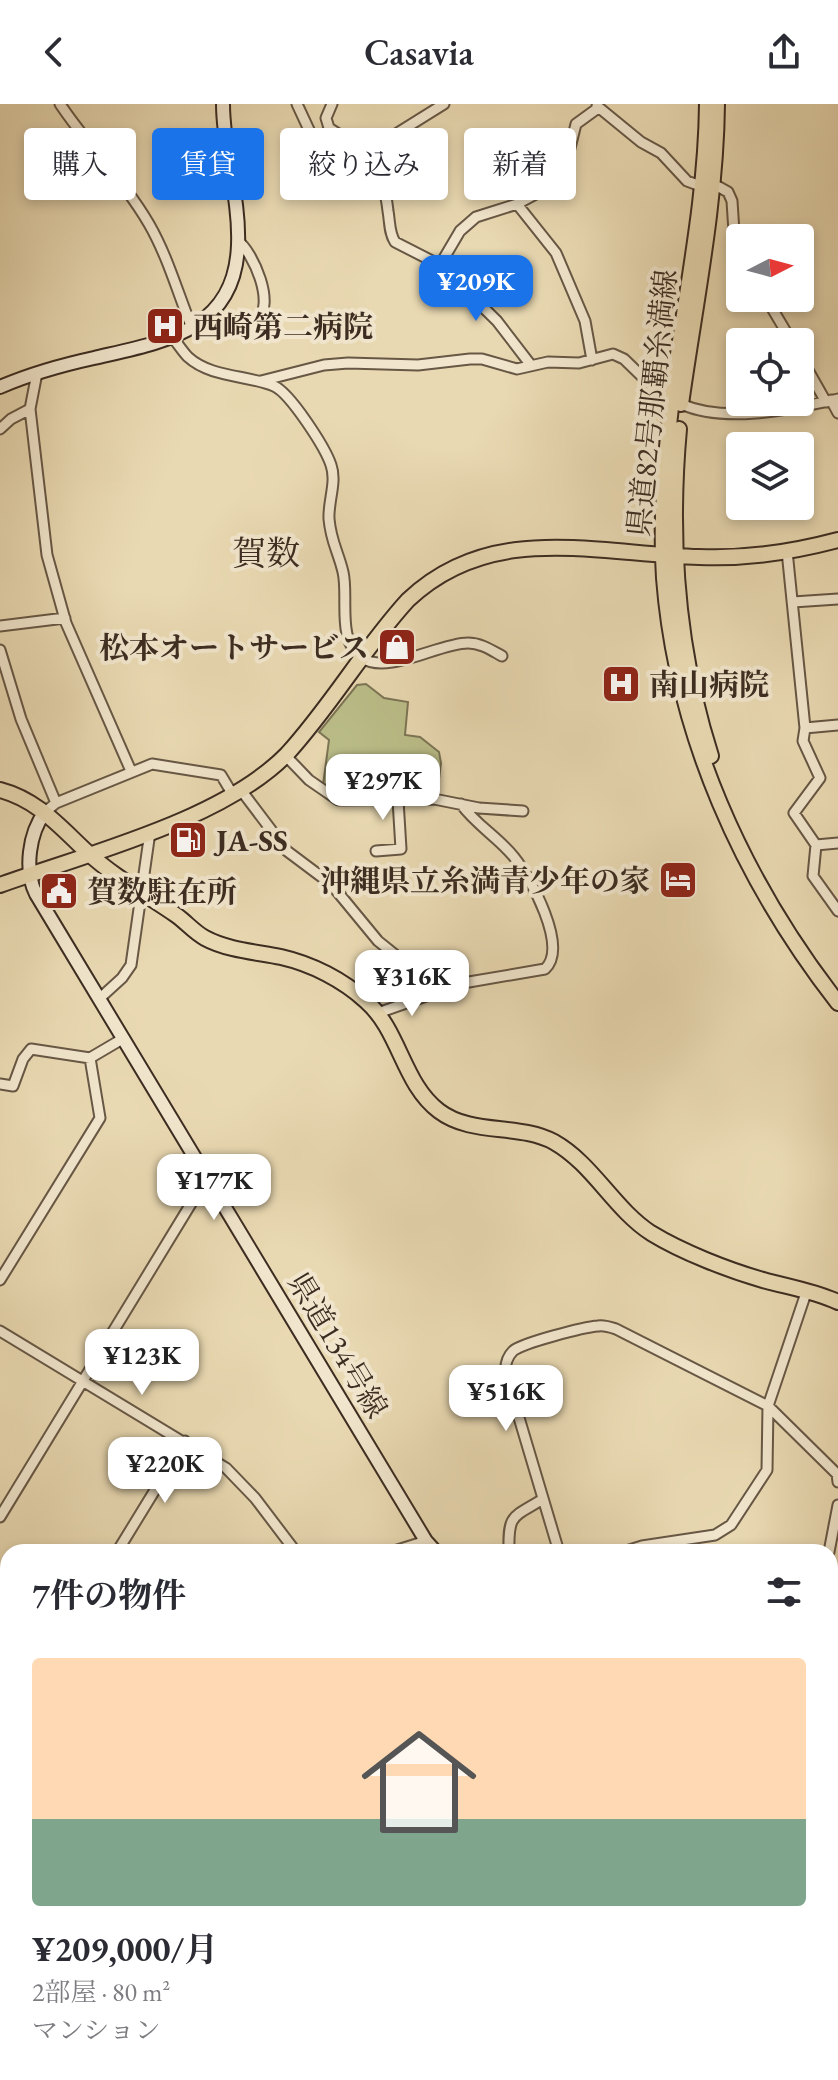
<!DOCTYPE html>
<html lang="ja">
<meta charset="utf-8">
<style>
:root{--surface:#fff;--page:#f7f7f7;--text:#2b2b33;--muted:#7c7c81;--accent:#1a73e8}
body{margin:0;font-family:"EB Garamond","Noto Serif JP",serif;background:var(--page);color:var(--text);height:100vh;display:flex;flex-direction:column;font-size:30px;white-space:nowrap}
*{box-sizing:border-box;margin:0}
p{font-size:26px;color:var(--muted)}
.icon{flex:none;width:44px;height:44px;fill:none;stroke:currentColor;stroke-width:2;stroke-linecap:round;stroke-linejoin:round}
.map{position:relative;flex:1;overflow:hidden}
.panel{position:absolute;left:0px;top:1440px;width:838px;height:536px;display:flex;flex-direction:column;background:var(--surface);border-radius:24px 24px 0 0;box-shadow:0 4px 12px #0003}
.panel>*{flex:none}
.banner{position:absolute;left:24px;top:24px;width:790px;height:72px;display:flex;gap:16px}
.needle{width:52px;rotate:84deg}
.controls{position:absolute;left:726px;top:120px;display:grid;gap:16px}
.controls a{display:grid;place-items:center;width:88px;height:88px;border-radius:8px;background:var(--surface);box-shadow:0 4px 12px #0003;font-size:40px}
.price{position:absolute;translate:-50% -68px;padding:0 18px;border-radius:16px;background:#fff;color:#222;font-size:26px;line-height:52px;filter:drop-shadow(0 2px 4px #0008)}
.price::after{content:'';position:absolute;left:50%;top:48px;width:24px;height:18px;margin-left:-12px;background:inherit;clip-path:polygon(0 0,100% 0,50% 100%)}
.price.on{background:var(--accent);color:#fff}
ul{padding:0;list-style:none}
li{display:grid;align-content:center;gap:16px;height:424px;padding:0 32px}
li span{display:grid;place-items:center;height:248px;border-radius:8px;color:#555}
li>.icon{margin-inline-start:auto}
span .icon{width:144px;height:144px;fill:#fffc;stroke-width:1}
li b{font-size:34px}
h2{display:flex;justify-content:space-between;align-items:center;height:96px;padding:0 32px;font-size:34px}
.pill{padding:0 28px;border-radius:8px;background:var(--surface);box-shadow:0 4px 12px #0003;font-size:28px;line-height:72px}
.pill.on{background:var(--accent);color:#fff}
header{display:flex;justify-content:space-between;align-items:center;height:104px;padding:0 32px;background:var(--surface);font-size:36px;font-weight:600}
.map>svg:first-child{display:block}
.green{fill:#bbbe89;stroke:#7c7555;stroke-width:2}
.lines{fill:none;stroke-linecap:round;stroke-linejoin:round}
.street-casing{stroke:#675745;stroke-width:13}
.secondary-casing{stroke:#3c2c21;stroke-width:16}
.primary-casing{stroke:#3c2c21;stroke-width:18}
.street{stroke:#f1e6cd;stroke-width:9}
.secondary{stroke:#f1e6cd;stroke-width:12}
.primary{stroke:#e9d9b2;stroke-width:14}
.labels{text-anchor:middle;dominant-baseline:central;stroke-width:8;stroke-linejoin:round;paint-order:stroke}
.poi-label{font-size:30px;font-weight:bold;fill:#3c2c21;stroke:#f1e6cd;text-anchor:start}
.street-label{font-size:30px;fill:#3c2c21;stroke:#f1e6cd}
.quarter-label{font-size:34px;fill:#3c2c21;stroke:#f1e6cd}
</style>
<header><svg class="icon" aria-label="back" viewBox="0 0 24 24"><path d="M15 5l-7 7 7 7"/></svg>Casavia<svg class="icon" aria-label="share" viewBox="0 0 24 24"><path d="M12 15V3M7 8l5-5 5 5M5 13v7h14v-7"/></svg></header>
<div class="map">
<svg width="838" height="1976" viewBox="0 0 838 1976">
<rect width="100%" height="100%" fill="#e9d9b2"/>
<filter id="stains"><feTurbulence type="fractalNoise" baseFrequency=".0025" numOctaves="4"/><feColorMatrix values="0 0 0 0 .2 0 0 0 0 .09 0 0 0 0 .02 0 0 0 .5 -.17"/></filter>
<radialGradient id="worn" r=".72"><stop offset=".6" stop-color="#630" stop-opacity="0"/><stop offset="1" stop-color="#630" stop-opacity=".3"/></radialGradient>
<path class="green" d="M366 580 384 594 408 598 405 631 420 633 439 648 441 659 437 691 341 692 323 681 329 636 319 628 357 581Z"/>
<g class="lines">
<g class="street-casing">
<path id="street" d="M60 0C88 42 124 77 149 120 168 153 178 190 192 224
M297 0 310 28 323 36 329 24 326 14 332 0
M597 2 641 38 661 49 687 77 695 80 719 83 728 88 732 97 734 128 740 149
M329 24C370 50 382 56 388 107 390 118 389 129 395 138L440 161 497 217 530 260
M367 48 444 0
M517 100 556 149 585 217 592 256
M440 161 460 127 476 113 517 100 562 76 576 20 598 4
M766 194 792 238
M200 219 207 226C221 223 245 224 257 215 276 201 253 148 238 137
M173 234C178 240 183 248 188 253 211 274 248 271 274 282 290 289 325 343 331 361 337 378 328 397 329 415 331 438 338 447 343 468 349 493 336 537 362 554 388 571 439 539 468 539 481 539 491 546 502 552
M800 252 826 298
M37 269 30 305 47 451 66 519 131 667
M261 277 324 261 348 259 418 261 470 255H482L517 265 548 258 579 259 613 250 624 255 659 289 672 295
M831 296 838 309
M681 300C726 320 791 305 838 295
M0 325 11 315 30 305
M787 447 805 624 803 637 820 674 794 709 816 741 813 772 838 807
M793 498 838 495
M0 522 65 514
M0 546 21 615 56 699
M805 624 838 621
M285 651 309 676 338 696 434 695 479 704 523 707
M241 686 287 747 331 780 378 837 419 870 434 888
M45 708 56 699 152 660 221 671 233 691
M816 741 838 739
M376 747 401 745 398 696
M99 895 122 874 131 861 150 728
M378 909 463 879 545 865C569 843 530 773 514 753 498 733 476 721 461 700
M0 980 13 982 23 955 31 945 90 954 124 934
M0 1176 100 1014 90 954
M0 1227 226 1364 255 1394 296 1448
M0 1413 203 1080 210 1075
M117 1448 185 1337
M391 1448 426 1437
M509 1448C508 1410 512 1414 543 1395
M559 1448 506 1270C505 1261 506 1254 513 1247 522 1239 584 1223 598 1222 604 1221 610 1223 616 1225L768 1302 837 1370 838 1378
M623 1448 642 1442 715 1431 731 1421 767 1366 768 1302 807 1186
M829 1448 838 1401
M0 1487 8 1492
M830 1509 838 1521
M0 1640 8 1627
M0 1703 8 1708
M0 1832 8 1829
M58 1968 75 1976
M164 1968 180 1976
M610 1968 620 1976
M21 1976 31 1968
M138 1976 142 1968
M447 1976 453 1968"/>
</g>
<g class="secondary-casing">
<path id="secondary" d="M0 283C30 270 62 261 94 254 162 238 235 228 238 141 240 93 223 47 223 0
M45 708C29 729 24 766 36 790L426 1437 436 1448
M830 1730 838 1727
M751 1976 754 1968"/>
</g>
<g class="primary-casing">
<path id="primary" d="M707 0C706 99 684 196 672 294 665 353 660 414 664 474 676 630 743 777 838 899
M681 300C695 200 716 101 717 0
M679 325C669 435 677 546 711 652
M0 686C38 696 60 723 87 748 114 773 147 791 176 811 186 818 194 828 205 834 227 846 256 848 281 853 312 860 343 876 366 897 400 927 403 980 439 1007 472 1032 519 1019 554 1038 593 1060 614 1105 651 1129 682 1148 728 1166 763 1176 788 1183 814 1187 838 1198
M0 781C86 750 223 716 287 650 331 602 364 544 408 496 491 417 596 450 699 453 746 455 793 448 838 436"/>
</g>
<use href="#street" class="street"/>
<use href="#secondary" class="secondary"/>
<use href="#primary" class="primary"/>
</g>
<defs>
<g id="hospital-square" transform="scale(2)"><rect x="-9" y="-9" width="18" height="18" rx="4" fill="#8f2418" stroke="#f1e6cd"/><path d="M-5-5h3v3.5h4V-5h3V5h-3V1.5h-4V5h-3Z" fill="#fff"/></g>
<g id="shop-square" transform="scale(2)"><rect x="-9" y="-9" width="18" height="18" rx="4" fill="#8f2418" stroke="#f1e6cd"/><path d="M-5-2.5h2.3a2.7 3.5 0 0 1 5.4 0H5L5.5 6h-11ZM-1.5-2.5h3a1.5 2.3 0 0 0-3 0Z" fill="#fff"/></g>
<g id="fuel-square" transform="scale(2)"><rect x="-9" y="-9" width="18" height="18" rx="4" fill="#8f2418" stroke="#f1e6cd"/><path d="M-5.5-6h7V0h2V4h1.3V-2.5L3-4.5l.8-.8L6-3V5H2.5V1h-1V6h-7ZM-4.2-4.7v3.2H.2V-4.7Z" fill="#fff"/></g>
<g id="hotel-square" transform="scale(2)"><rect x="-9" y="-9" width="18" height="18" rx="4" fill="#8f2418" stroke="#f1e6cd"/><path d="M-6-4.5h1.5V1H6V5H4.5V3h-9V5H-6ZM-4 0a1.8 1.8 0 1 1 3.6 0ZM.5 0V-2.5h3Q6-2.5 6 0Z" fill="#fff"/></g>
<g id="civic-square" transform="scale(2)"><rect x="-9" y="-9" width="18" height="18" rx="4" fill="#8f2418" stroke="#f1e6cd"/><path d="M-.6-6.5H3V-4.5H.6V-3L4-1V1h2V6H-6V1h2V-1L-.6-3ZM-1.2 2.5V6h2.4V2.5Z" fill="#fff"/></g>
</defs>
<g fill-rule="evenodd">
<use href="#hospital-square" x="165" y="222"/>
<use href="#shop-square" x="397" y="543"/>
<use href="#hospital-square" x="621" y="580"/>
<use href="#fuel-square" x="188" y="736"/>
<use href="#hotel-square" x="678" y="776"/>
<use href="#civic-square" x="59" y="787"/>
</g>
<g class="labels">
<g class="poi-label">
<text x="193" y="222">西崎第二病院</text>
<text x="369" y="543" text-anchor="end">松本オートサービス</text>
<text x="649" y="580">南山病院</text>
<text x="216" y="736">JA-SS</text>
<text x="650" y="776" text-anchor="end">沖縄県立糸満青少年の家</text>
<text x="87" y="787">賀数駐在所</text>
</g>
<g class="street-label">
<text transform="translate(652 299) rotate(-84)">県道82号那覇糸満線</text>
<text transform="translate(338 1241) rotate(59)">県道134号線</text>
</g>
<g class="quarter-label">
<text x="266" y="449">賀数</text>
</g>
</g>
<rect width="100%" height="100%" filter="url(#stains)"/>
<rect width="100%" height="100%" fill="url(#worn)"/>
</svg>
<div class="controls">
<a><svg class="needle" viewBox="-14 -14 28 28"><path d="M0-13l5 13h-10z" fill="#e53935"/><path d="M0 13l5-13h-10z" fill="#7c7c81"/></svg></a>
<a><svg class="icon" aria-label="locate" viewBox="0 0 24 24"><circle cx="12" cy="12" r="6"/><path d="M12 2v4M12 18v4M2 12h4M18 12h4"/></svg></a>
<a><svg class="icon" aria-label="layers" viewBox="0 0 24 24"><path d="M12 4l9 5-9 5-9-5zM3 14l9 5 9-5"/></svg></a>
</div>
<b class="price on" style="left:476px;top:219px">¥209K</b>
<b class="price" style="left:383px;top:718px">¥297K</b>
<b class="price" style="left:412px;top:914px">¥316K</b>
<b class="price" style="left:214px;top:1118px">¥177K</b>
<b class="price" style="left:142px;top:1293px">¥123K</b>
<b class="price" style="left:506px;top:1329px">¥516K</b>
<b class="price" style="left:165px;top:1401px">¥220K</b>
<div class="banner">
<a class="pill">購入</a>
<a class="pill on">賃貸</a>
<a class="pill">絞り込み</a>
<a class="pill">新着</a>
</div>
<section class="panel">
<h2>7件の物件<svg class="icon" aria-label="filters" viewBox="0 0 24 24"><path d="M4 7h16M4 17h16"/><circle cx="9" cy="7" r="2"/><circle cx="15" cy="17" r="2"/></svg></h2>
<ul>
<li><span style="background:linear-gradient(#ffd9b3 65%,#7fa58c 0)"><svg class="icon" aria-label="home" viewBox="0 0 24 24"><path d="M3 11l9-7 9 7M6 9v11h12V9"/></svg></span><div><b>¥209,000/月</b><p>2部屋 · 80 m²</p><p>マンション</p></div></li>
</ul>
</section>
</div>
